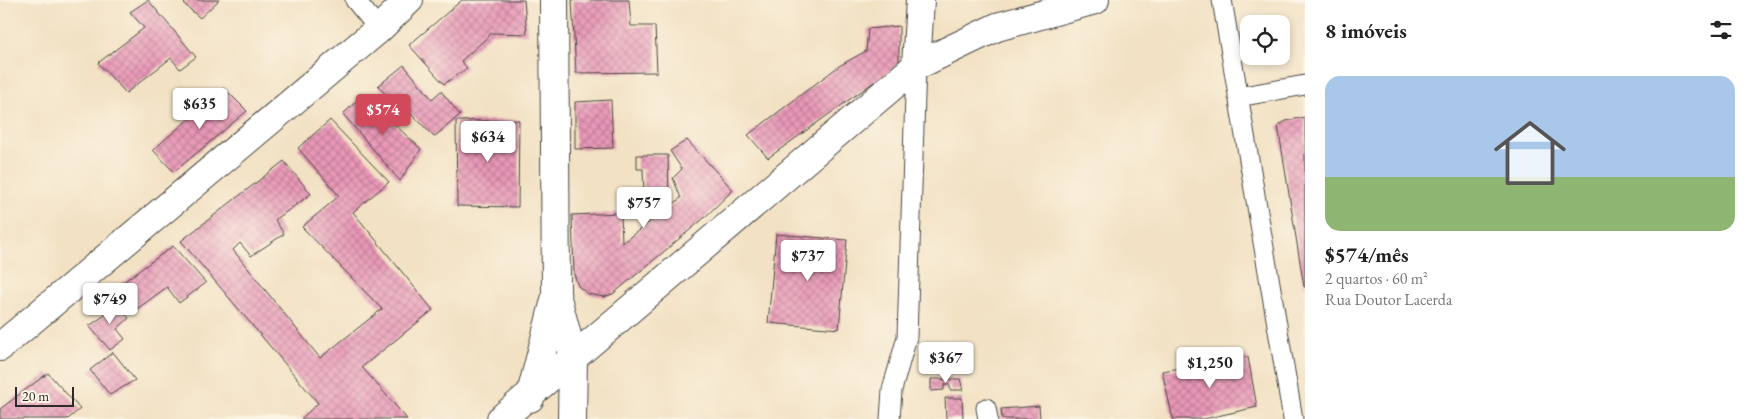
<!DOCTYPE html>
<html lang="pt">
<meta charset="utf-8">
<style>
:root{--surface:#fff;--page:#f2f2f2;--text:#222;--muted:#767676;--line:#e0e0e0;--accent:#d1495b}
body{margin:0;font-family:"EB Garamond",serif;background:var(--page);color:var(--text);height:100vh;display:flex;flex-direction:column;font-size:19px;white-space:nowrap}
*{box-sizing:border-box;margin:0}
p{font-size:16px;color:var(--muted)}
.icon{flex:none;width:28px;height:28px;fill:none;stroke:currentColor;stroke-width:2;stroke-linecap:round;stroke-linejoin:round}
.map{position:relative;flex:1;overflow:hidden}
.sheet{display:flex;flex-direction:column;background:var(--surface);width:450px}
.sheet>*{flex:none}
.fabs{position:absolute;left:1240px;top:15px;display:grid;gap:10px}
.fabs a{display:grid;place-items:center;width:50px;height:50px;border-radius:10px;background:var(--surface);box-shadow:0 2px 8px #0003;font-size:25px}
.scale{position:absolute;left:15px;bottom:12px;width:59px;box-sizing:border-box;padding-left:5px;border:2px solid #2b2b2b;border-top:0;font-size:14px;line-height:18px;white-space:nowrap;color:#2b2b2b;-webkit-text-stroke:4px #fcf5e5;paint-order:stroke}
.price{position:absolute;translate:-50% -42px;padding:0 11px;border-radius:5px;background:#fff;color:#222;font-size:16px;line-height:32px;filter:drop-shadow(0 1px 2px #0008)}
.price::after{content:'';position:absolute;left:50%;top:30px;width:15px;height:11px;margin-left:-8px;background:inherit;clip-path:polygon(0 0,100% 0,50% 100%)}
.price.current{background:var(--accent);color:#fff}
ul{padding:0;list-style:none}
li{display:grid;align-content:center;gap:10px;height:265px;padding:0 20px}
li+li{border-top:1px solid var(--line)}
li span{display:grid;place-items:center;height:155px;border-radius:15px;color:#555}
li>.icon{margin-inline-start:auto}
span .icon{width:90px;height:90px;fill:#fffc;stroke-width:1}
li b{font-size:21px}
h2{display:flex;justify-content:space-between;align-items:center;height:60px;padding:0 20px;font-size:21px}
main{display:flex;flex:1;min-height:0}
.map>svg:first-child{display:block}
.building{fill:url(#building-cross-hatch)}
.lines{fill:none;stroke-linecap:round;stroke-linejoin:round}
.street-casing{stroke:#494642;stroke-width:21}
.secondary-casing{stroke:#494642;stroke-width:30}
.street{stroke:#fff;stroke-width:19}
.secondary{stroke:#fff;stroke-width:28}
</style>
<main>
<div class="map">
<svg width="1305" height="419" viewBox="0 0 1305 419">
<defs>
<pattern id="building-cross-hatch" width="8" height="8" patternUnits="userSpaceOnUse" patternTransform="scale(1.25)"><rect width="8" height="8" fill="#e998b7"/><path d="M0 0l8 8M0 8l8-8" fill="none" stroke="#bd7c95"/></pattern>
</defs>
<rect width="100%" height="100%" fill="#fcf5e5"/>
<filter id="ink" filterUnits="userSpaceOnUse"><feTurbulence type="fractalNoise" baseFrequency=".02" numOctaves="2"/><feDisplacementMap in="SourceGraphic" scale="10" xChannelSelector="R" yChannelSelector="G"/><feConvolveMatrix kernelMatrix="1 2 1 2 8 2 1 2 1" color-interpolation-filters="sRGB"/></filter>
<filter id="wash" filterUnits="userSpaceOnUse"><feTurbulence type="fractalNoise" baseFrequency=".0096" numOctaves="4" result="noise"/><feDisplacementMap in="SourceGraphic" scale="20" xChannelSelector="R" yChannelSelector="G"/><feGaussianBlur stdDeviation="1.12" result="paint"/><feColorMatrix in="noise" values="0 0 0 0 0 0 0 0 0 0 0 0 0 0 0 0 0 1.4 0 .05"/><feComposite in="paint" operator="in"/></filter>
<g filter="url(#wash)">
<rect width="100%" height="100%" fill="#f2e1c3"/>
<g id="blocks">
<path class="building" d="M148 0 196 57 180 69 171 58 126 93 98 63 144 28 130 12Z
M188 0H219L200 18 184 4Z
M462 0H524L527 34 492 33 461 61 467 68 444 84 409 45Z
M572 0H629L631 26H655L657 72 576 73Z
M899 26V64L768 158 748 135 839 66 866 51 868 29Z
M404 65 432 99 441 91 460 115 434 137 412 114 408 118 378 86Z
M224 88 247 111 174 172 153 150Z
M363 95 421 149 400 181 343 114Z
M611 100 613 148 575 149V102Z
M1305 117V287H1304L1278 126 1286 121Z
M330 120 389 182 353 212 433 310 362 367 407 419H301L318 403 181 241 284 161 311 194 275 220 284 234 251 256 240 243 233 250 320 358 382 309 302 227 339 196 298 148Z
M519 120 518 207 457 206 456 121Z
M687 140 733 190 703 219 613 294 604 297 588 294 578 286 574 274 572 215 621 213 622 243 681 198 673 178 682 169 670 151Z
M637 155H668L669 200H644L643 169H637Z
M776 234 847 240 839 329 768 323Z
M173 246 206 283 179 303 167 287 137 309 119 285Z
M107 298 129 318 117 329 125 339 110 350 89 326 105 315 98 306Z
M113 352 135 380 110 395 90 370Z
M1248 357 1257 407 1204 419H1173L1162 371Z
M48 373 80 409 68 419H0V409Z
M931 379H960L963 390H950V385H944V390L931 391Z
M945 398H962L963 419H946Z
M1039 406 1040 419H1002L1001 409Z"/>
</g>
</g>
<g filter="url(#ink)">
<use href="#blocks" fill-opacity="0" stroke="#494642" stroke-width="1"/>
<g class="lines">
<g class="street-casing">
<path id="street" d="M355 0 379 29
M1222 0 1293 419
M1238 97 1305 85
M986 408 988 419
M890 419 892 390 907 337 916 66"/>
</g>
<g class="secondary-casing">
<path id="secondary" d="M554 0 556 294 573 358 572 419
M916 66 920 0
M0 347 379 29 409 0
M530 398 556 296
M501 419 916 66 997 27 1095 0"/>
</g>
<use href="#street" class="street"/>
<use href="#secondary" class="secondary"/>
</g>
</g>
</svg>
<div class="fabs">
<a><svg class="icon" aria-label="locate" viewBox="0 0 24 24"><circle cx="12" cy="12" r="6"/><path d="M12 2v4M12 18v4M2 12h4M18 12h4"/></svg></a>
</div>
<div class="scale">20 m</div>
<b class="price" style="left:200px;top:130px">$635</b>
<b class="price current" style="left:383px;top:136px">$574</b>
<b class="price" style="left:488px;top:163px">$634</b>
<b class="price" style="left:644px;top:229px">$757</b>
<b class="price" style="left:808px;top:282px">$737</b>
<b class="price" style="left:110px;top:325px">$749</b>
<b class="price" style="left:946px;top:384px">$367</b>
<b class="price" style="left:1210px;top:389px">$1,250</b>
</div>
<section class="sheet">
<h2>8 imóveis<svg class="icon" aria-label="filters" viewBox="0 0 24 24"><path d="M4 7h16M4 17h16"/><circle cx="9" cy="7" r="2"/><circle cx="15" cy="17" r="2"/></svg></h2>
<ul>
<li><span style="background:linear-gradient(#a9c7e8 65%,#8fb573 0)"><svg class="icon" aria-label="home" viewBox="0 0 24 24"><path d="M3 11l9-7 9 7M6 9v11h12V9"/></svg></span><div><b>$574/mês</b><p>2 quartos · 60 m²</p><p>Rua Doutor Lacerda</p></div></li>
</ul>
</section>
</main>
